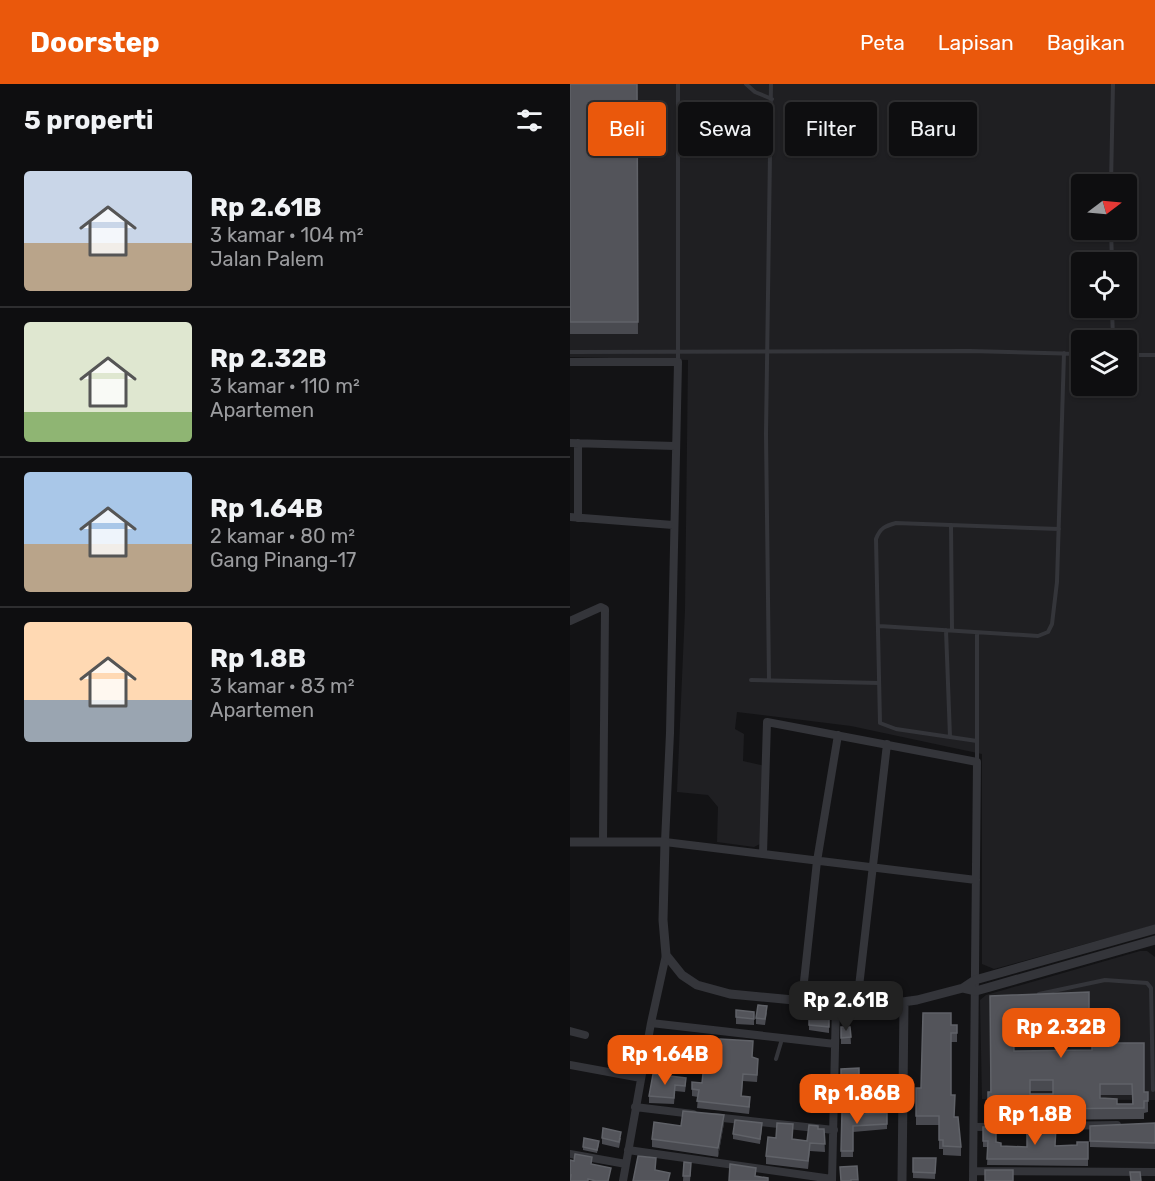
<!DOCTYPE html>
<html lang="id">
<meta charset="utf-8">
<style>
:root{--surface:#0e0e10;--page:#171719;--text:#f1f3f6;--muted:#9b9c9f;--line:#2e2e30;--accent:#ea580c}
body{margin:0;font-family:Rubik,sans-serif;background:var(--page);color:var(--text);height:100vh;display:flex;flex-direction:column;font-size:22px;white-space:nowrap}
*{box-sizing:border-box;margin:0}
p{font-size:20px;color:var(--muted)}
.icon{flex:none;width:33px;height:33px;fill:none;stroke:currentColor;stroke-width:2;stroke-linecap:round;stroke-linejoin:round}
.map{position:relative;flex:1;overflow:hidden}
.side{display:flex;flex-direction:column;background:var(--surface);width:570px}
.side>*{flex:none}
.guide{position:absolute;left:18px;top:18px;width:477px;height:54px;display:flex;gap:12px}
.needle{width:39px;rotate:74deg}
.fabs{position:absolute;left:501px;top:90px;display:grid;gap:12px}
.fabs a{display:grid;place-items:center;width:66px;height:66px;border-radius:6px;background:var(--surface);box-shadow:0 2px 4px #0004,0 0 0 2px var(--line);font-size:30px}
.price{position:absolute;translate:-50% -51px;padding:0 14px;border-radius:12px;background:var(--accent);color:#fff;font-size:20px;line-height:39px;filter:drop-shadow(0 2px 3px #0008)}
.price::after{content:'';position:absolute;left:50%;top:36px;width:18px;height:14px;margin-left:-9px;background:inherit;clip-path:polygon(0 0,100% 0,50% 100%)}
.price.on{background:#222;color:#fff}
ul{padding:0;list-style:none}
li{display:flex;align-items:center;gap:18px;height:150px;padding:0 24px}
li+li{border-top:2px solid var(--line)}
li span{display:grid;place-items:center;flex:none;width:168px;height:120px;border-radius:6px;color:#555}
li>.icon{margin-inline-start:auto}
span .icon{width:72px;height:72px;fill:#fffc;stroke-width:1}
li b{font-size:26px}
h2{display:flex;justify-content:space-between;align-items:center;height:72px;padding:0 24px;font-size:26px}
.chip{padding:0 21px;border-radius:6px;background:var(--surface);box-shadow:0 2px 4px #0004,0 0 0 2px var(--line);font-size:21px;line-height:54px}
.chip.on{background:var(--accent);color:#fff}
header{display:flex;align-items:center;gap:36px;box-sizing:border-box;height:84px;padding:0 30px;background:var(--accent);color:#fff}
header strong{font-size:28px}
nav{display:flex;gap:33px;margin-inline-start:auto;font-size:21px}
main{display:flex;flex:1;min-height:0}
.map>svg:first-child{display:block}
.built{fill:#1f1f22;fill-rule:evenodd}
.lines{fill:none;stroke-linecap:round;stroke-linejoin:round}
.service{stroke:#34353a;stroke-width:4}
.minor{stroke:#34353a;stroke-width:8}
.tertiary{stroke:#34353a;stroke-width:9}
.wall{fill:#494a50;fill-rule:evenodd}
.shaded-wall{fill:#2f3034}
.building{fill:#53545a;stroke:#606268;stroke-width:1.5;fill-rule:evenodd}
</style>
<header>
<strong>Doorstep</strong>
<nav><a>Peta</a><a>Lapisan</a><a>Bagikan</a></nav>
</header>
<main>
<section class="side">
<h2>5 properti<svg class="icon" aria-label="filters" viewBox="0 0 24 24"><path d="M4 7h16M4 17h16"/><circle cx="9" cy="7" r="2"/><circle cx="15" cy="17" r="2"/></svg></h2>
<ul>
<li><span style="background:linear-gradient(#c9d6e8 60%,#b9a48a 0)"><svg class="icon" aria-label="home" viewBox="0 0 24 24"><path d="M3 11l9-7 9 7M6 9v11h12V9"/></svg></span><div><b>Rp 2.61B</b><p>3 kamar · 104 m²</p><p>Jalan Palem</p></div></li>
<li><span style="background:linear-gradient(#dfe7d0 75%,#8fb573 0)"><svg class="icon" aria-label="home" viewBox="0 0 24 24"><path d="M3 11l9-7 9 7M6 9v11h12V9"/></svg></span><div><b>Rp 2.32B</b><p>3 kamar · 110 m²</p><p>Apartemen</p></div></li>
<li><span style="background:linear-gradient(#a9c7e8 60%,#b9a48a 0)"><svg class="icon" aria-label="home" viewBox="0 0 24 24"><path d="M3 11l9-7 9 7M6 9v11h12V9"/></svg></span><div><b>Rp 1.64B</b><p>2 kamar · 80 m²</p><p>Gang Pinang-17</p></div></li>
<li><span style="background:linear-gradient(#ffd9b3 65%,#9aa5b1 0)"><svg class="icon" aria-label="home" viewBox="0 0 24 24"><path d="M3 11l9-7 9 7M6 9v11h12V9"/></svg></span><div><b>Rp 1.8B</b><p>3 kamar · 83 m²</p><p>Apartemen</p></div></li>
</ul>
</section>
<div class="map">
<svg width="585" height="1097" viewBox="0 0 585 1097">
<rect width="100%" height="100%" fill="#131315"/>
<path class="built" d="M0 0H585V841L424 885 412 880V670L281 642 167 628 165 645 174 650 173 677 195 682 192 759 184 763 147 758 148 723 138 711 107 708 115 526 118 276 0 273ZM512 100H556V146H512ZM512 178H556V224H512ZM512 256H556V302H512Z
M570 867H577L585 873V1016L412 1015 410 916 416 911Z"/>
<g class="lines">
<path class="service" d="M176 0 185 8 202 15
M541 100 543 0
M541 146 542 178
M542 224 543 256
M0 268 400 267 512 270
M556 271H585
M108 278V0
M381 441 382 546
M309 542 468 552 478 548 482 540 487 498 494 269
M376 546 380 653
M181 596 309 599
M199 596 196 350 201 0
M407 657 326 645 310 639 306 455C310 444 315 442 326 439L489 445
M407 677V549
M469 910 535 896 577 899 581 904 583 1006
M206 975 212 955"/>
<path class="minor" d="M0 278H108L100 649 95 758 406 796
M0 359 105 362
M8 359V434
M0 433 103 441
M0 537 31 523 35 525 33 757
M193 770 197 638 407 678 403 1097
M232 916 247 777 268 651
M287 920 317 660
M81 939 265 960
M0 947 15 951
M0 981 71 994
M65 1023 123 1030
M144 1033 264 1046
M404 1043 547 1041
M58 1066 262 1095
M0 1070 56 1080
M403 1087 585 1088
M53 1097 81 939 96 871
M262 1097 266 920"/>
<path class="tertiary" d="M0 758H95L93 836 96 871 112 891 127 901 160 910 266 920H318L347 916 393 904 405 896 585 845
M393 904 406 907 585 856
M332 1097 334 918"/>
</g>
<path class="wall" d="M0 0H67L68 250H0Z
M519 908V949L443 951 444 967 522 966 541 959 574 1008H578V1028L574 1029V1035L457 1036H454V1025H431V1037H418V1008H420V912ZM460 1007H483V1010H460ZM530 1011H562V1020H547L530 1014Z
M239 919 247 933 259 934V949L239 946Z
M166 926 184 928V941L166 940Z
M197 928 195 941 186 940V934Z
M381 941 387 949V958H381V1011L384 1033 391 1063V1072L373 1071V1065H369V1041H346V1004H351Z
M271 943H280L281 960H271Z
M182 974 188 982 187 998 173 997 172 1012 180 1021 179 1030 127 1024 128 1013 122 1012V1005Z
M271 985 289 994 317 993V1009L289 1010V1017L276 1018V1009H271Z
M83 990 116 1000 115 1008 105 1007 104 1020 79 1019V1012Z
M272 1027 290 1030 317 1040V1045L283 1048V1073H271Z
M154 1039 148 1073 82 1063V1055L111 1042Z
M585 1039V1065L520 1063V1042Z
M413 1043 426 1058 431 1062 457 1063 507 1061 518 1058V1082L417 1081 418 1063H413Z
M192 1044 190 1060 163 1055V1050Z
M248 1045H254L255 1068 240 1067 238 1085 196 1080V1072L223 1056 237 1057Z
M32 1054H51L49 1064 32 1060Z
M29 1060 27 1069 13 1066V1063Z
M343 1074H366L365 1095 343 1094Z
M114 1078 121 1085 120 1097H113Z"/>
<path class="shaded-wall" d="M154 1031V1039L148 1073V1064Z"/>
<path class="building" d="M0 0H67L68 238H0Z
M519 908V938L443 940 444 967 522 966V959H524V939L540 938 541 959H574V1008H578V1017H574V1024L457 1025H454V1014H431V1025L418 1026V1008H421L420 912ZM460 996H483V1010H460ZM530 1000H562L563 1020H547V1015L530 1014Z
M239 919 247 920V933L259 934V943L239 941Z
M188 921 197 922 195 935 186 934Z
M166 926 184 928V935L166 933Z
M353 929H381V941H387V949H381V1011H385L384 1033H388L391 1063 373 1062V1056H369V1032H346V1004H351Z
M271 943H280L281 953 271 954Z
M150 955 183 957 182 973 188 975 187 991 173 990 171 1012 180 1013 179 1023 127 1017 129 1006 122 1005V998L132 999 135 970 149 971Z
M289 984V994L317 993V1003L289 1004V1012H276V1003H271V985Z
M83 990 116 994 115 1002 105 1001 104 1014 79 1012Z
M290 1026V1030L317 1029V1040L283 1042V1067H271L272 1027Z
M113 1027 154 1031 148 1064 82 1055 84 1038 111 1042Z
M165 1036 192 1039 190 1055 163 1050Z
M207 1039 223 1040 222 1055 237 1057 239 1041 248 1042V1045H254L255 1060 240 1059 238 1077 196 1072 198 1053 206 1054Z
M585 1039V1059L520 1057V1042Z
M457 1042H486L485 1062 507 1061V1058H518V1075H417L418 1057H413V1043H426V1058L431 1059V1062L457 1063Z
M33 1044 51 1048 49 1058 32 1054Z
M14 1054 29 1057 27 1066 13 1063Z
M5 1070 22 1073 21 1080 41 1084 38 1097H26L18 1095V1097H0L1 1091H0V1076L4 1077Z
M68 1072 86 1074 85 1086 100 1089 98 1097H63Z
M343 1074H366L365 1089 343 1088Z
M114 1078 121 1079 120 1092H113Z
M160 1080 186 1084 185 1092 198 1094V1097H159Z
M287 1082 288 1096H281V1097H271L270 1083Z
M415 1086H443V1097H415Z
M560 1088H570L571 1097H561Z"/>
</svg>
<div class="fabs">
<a><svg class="needle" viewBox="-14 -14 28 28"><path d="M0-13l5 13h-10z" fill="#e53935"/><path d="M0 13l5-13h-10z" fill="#9b9c9f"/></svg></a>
<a><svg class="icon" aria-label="locate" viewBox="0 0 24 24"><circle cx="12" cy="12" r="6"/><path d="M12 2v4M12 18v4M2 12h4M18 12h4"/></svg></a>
<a><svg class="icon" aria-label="layers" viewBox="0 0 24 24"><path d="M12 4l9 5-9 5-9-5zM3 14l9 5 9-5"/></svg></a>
</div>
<b class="price on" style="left:276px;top:948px">Rp 2.61B</b>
<b class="price" style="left:491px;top:975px">Rp 2.32B</b>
<b class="price" style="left:95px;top:1002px">Rp 1.64B</b>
<b class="price" style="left:287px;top:1041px">Rp 1.86B</b>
<b class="price" style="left:465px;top:1062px">Rp 1.8B</b>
<div class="guide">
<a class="chip on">Beli</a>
<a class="chip">Sewa</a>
<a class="chip">Filter</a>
<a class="chip">Baru</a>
</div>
</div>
</main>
